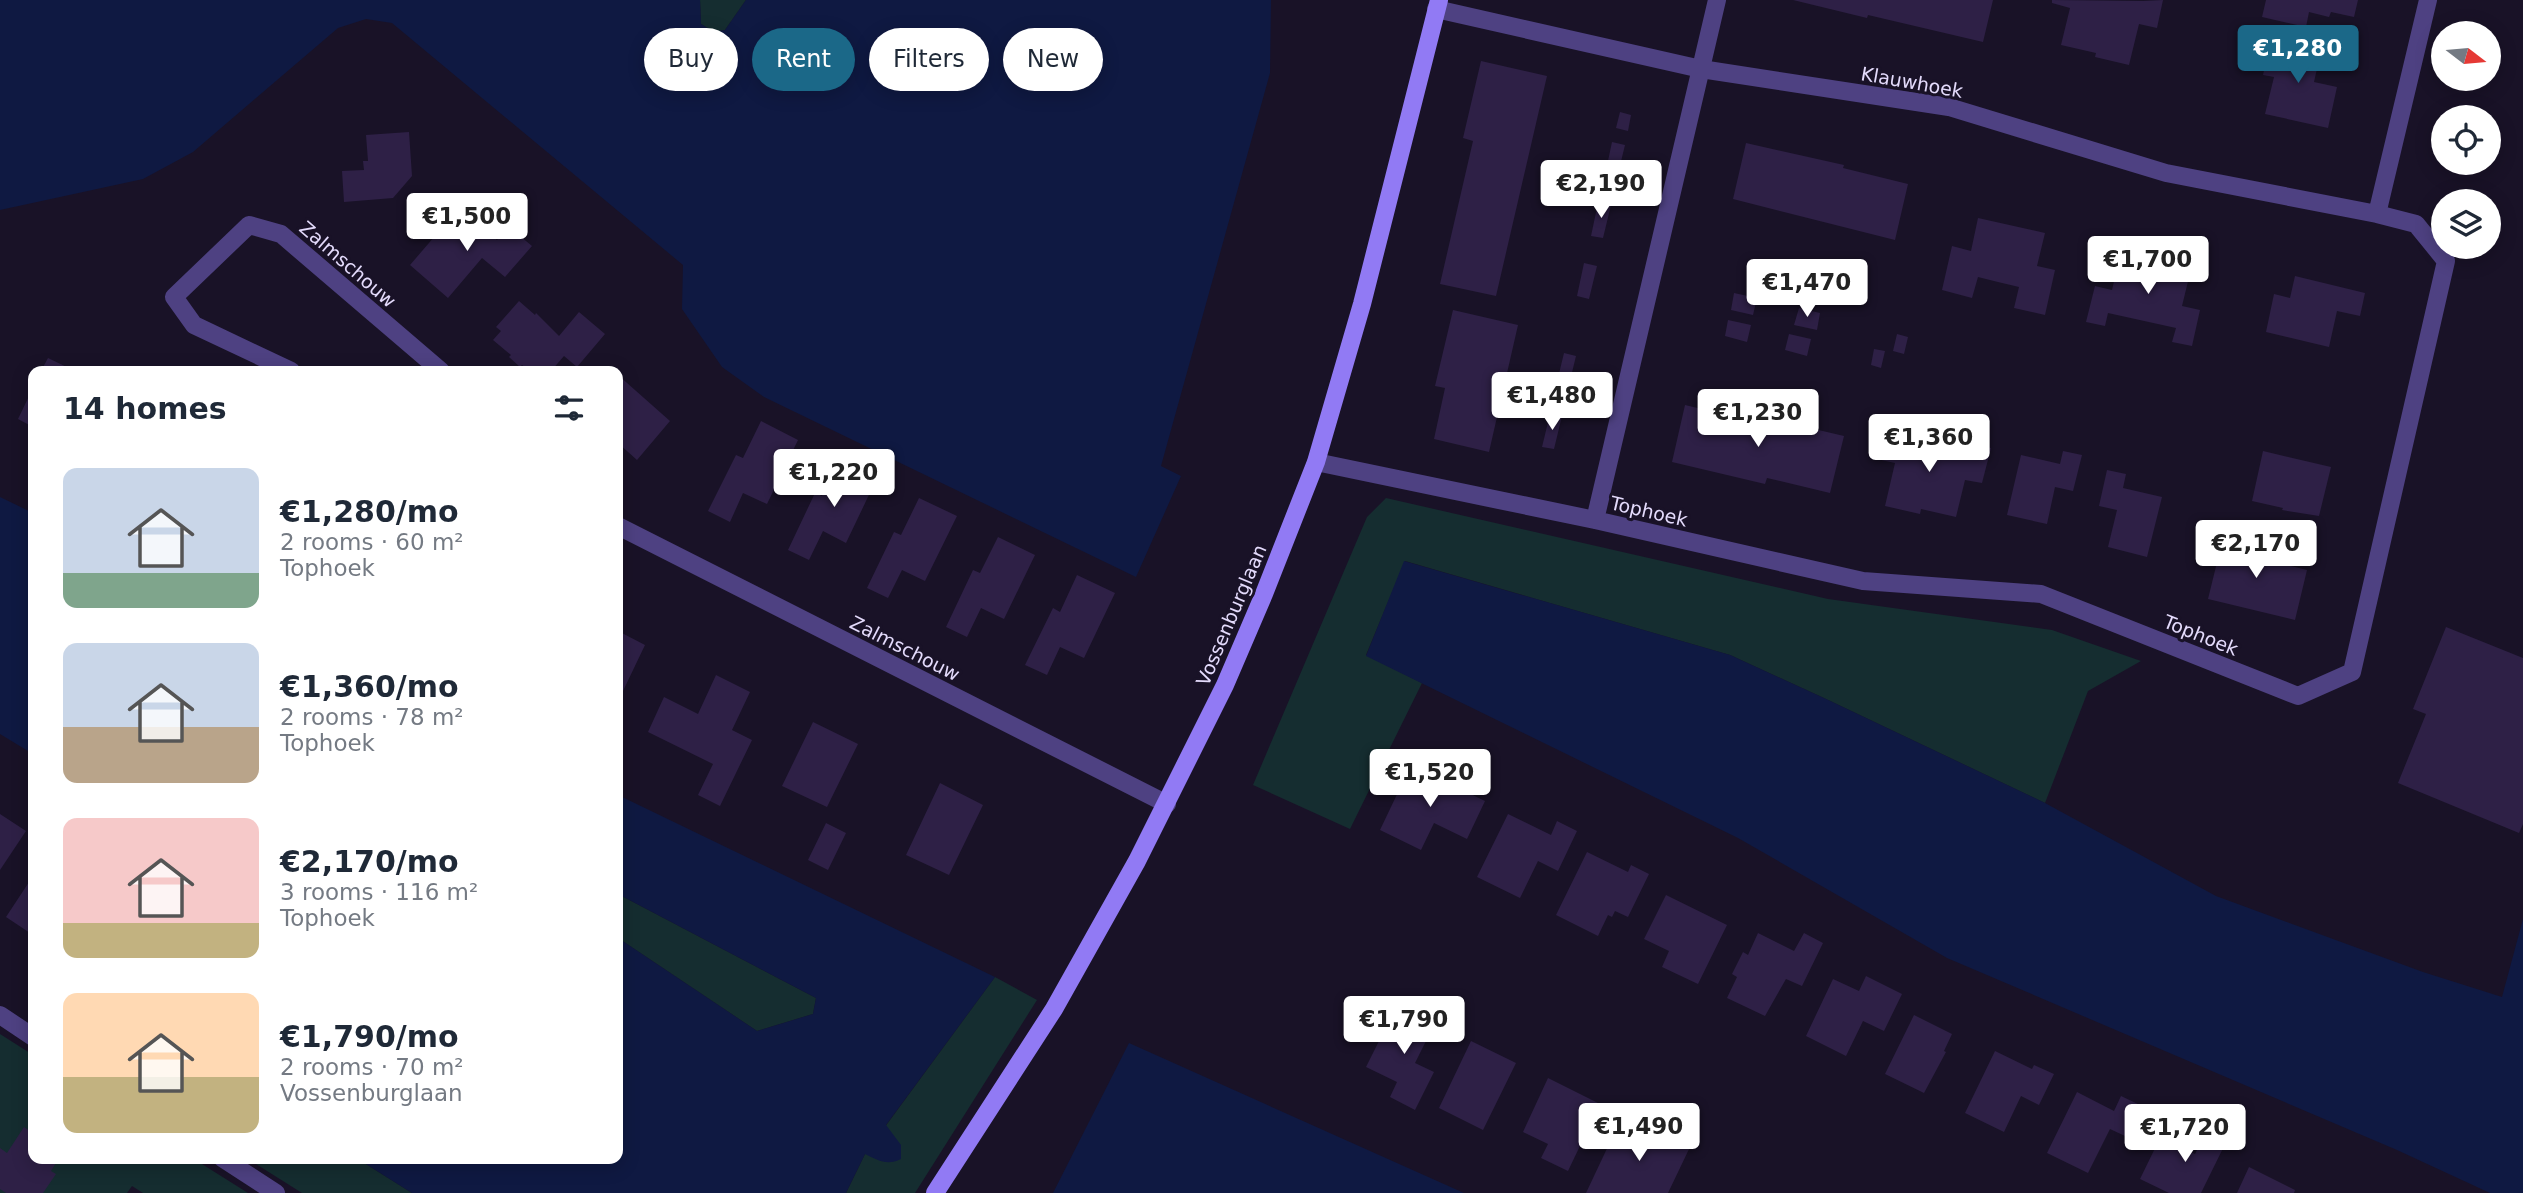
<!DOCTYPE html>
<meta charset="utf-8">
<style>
:root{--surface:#fff;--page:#f6f6f7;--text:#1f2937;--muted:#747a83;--accent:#1b6888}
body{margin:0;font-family:"DejaVu Sans",sans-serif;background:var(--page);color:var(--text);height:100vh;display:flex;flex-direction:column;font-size:26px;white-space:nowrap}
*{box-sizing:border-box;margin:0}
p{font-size:23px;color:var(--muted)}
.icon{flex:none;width:38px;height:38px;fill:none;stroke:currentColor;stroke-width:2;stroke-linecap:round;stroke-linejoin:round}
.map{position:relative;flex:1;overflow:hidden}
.sheet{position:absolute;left:28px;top:366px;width:595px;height:798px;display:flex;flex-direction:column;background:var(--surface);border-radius:14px;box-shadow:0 4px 18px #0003}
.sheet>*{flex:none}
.top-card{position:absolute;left:644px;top:28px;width:665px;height:63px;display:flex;gap:14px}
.needle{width:46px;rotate:106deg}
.fabs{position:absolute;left:2431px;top:21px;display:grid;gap:14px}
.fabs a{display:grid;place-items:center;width:70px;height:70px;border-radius:50%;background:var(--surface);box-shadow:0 4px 18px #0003;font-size:35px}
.price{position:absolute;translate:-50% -60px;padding:0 16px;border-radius:7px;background:#fff;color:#222;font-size:23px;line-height:46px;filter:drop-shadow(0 2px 4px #0008)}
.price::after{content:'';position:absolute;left:50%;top:42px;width:21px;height:16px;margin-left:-10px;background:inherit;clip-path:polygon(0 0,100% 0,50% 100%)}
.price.active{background:var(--accent);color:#fff}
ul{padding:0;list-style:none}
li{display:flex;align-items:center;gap:21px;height:175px;padding:0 35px}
li span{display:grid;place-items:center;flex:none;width:196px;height:140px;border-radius:14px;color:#555}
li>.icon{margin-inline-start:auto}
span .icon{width:84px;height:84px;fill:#fffc;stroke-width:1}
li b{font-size:30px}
h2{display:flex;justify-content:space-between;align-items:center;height:84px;padding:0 35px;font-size:30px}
.pill{padding:0 24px;border-radius:32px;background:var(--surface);box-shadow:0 4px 18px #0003;font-size:24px;line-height:63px}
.pill.active{background:var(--accent);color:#fff}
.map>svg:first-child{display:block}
.green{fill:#152d30}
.water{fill:#0f1942}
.building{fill:#2e2046}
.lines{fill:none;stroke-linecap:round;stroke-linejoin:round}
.street{stroke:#4e4182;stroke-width:18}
.secondary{stroke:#917af4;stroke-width:18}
.labels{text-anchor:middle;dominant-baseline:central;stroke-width:6;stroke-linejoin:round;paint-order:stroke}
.street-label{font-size:19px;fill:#e4dbfc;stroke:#191227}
</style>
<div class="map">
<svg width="2523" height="1193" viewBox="0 0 2523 1193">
<rect width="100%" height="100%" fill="#191227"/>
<path class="green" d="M700 0H746L725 30 714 32 701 24Z
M1386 498 1828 599 2052 630 2141 661 2088 691 2045 803 1826 699 1730 655 1405 561 1366 655 1422 683 1350 829 1253 785 1367 517Z
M618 894 816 998 813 1014 757 1031 618 938Z
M995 977 1037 1000 915 1193H846L865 1154Z
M0 1034 33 1055V1158L194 1159 248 1193H143L132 1186 127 1193H0Z
M248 1159H358L412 1193H302Z"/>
<path class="water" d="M0 0H700L701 24 714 32 725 30 746 0H1271L1270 73 1161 466 1181 476 1136 577 764 397 722 367 682 309 683 265 392 23 366 19 338 28 193 152 143 179 0 210Z
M0 497 33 513V754L0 734Z
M1404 561 1730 655 1826 699 2045 803 2216 896 2423 972 2502 997 2523 919V1193H2490L2397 1150 1947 958 1738 838 1366 656Z
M618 795 995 977 886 1125 901 1145V1159C887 1166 877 1160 865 1154L846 1193H412L358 1159 618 1158V938L757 1031 813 1014 816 998 618 894Z
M1129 1043 1464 1193H1053Z"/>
<path class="building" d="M1793 0H1993L1983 42 1868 15 1867 18Z
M2052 0 2143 1 2163 0 2157 28 2139 24 2129 65 2095 57 2096 53 2061 45 2070 8 2052 3Z
M2266 0H2358L2354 17 2331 12 2329 17 2309 12 2306 27 2262 17Z
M2271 39 2321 51 2314 82 2337 87 2328 128 2265 114 2274 77 2263 75Z
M1481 61 1547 76 1496 296 1440 284 1473 141 1463 138Z
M1620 112 1631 115 1628 131 1616 128Z
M409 132 412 176 393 198 344 202 342 171 364 170 363 161H368L366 135Z
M1612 142 1625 145 1617 178 1605 175Z
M1746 143 1844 165 1843 168 1908 184 1895 240 1733 199Z
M1598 203 1611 205 1603 238 1591 236Z
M459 208 497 240 508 226 532 246 505 277 482 258 448 298 410 265Z
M1978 218 2045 233 2037 266 2055 270 2045 315 2014 308 2019 287 1998 282 1978 277 1972 298 1942 290 1952 246 1971 251Z
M2121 252 2156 260 2157 257 2192 265 2182 306 2200 310 2192 346 2172 342 2176 328 2108 313 2105 326 2086 322 2095 286 2112 290Z
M1584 263 1597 266 1589 299 1577 296Z
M2295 276 2365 293 2360 316 2337 311 2329 347 2266 332 2274 294 2290 298Z
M1734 293 1757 298 1753 315 1731 310Z
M519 301 535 315 536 313 559 336 579 312 605 334 577 367 564 356 551 371H530L522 365 520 367 509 357 511 355 493 340 501 331 496 327Z
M1799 308 1820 313 1817 330 1794 325Z
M1453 310 1518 325 1489 452 1434 439 1445 388 1435 386Z
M1728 320 1751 325 1747 342 1725 336Z
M1789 334 1811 339 1807 356 1785 350Z
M1897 334 1908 337 1904 354 1893 351Z
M1874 349 1885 351 1881 368 1871 365Z
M1564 353 1576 356 1568 389 1556 386Z
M48 358 75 371H41Z
M618 375 670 421 637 460 618 443Z
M33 388V427L18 419Z
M1685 405 1748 420 1750 414 1844 436 1830 493 1767 478 1765 484 1672 462Z
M1550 414 1562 416 1554 449 1542 447Z
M761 421 798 440 767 504 743 493 730 522 708 511 736 455 743 458Z
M1885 423 1905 428 1901 441 1935 449 1969 456 1972 443 1991 448 1982 483 1965 480 1956 517 1921 509 1920 514 1885 506 1895 463 1877 459Z
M2063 451 2082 455 2073 491 2055 487 2047 524 2007 515 2021 455 2060 464Z
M2263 451 2331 467 2319 516 2282 510 2283 508 2252 501Z
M840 460 877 478 846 543 823 531 809 560 788 550 815 493 822 496Z
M2107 470 2126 474 2123 488 2162 497 2147 557 2108 547 2117 510 2099 506Z
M919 498 957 516 925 581 902 570 888 598 867 588 894 532 901 535Z
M2234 532 2267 540 2263 559 2307 570 2295 620 2208 599 2220 550 2229 552Z
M998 537 1035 555 1004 619 981 608 967 637 946 627 973 570 980 573Z
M1077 575 1115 593 1084 658 1060 647 1047 675 1025 665 1053 608 1060 612Z
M2446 627 2523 658V824L2519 833 2398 783 2426 714 2413 709Z
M618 631 645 645 623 691 618 689Z
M716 675 750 692 732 730 752 740 720 806 698 795 713 764 648 732 664 697 698 714Z
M813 722 858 744 827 807 782 786Z
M1411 765 1485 801 1467 839 1434 823 1421 850 1380 830Z
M940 783 983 805 949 875 906 855Z
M0 814 26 831 0 870Z
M1508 814 1551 835 1557 821 1577 831 1558 871 1538 861 1520 898 1477 877Z
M826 823 846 833 828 870 808 860Z
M1587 852 1628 872 1631 865 1649 874 1628 917 1615 911 1612 917 1608 915 1598 936 1556 915Z
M33 876V935L6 917Z
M1666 895 1727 925 1698 984 1662 967 1669 951 1644 939Z
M1758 933 1794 951 1804 933 1823 943 1802 986 1786 979 1765 1016 1727 998 1737 977 1732 974 1743 952 1748 955Z
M1866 976 1902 994 1884 1031 1863 1021 1846 1056 1806 1036 1833 979 1859 991Z
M1397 1005 1435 1023 1415 1063 1434 1072 1415 1110 1390 1097 1397 1082 1366 1067Z
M1914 1015 1952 1034 1944 1051 1946 1052 1924 1093 1885 1074Z
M1471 1041 1516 1063 1483 1130 1439 1108Z
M1995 1051 2032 1069 2034 1065 2054 1074 2039 1105 2021 1096 2004 1132 1965 1113Z
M1548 1078 1600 1104 1568 1171 1541 1158 1548 1144 1523 1132Z
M2077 1092 2114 1111 2121 1096 2140 1105 2125 1136 2110 1129 2088 1173 2047 1153Z
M1619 1123 1649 1138 1653 1129 1690 1147 1668 1193H1586Z
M2210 1124 2230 1134 2201 1193H2169L2140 1179 2160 1138 2195 1154Z
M24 1127 33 1133V1158H59L51 1171 56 1174 43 1193H6L0 1189V1148L7 1153Z
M2249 1167 2295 1190 2294 1193H2237Z"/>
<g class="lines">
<path class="street" d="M1436 9 1701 69 1949 107 2166 173 2377 214
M291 371 194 325 174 297 249 225 281 234 441 371
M1316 462 1595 520 1863 581 2041 594 2298 696 2352 672 2446 261 2416 224 2377 214 2428 0
M1595 520 1717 0
M618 526 1167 804
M0 1015 33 1037
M222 1158 276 1193"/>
<path class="secondary" d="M935 1193 1054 1009 1137 861 1225 685 1264 594 1316 462 1362 304 1439 0"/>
</g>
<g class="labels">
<g class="street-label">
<text transform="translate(1912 82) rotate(10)">Klauwhoek</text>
<text transform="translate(348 264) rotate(41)">Zalmschouw</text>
<text transform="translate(1649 511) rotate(13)">Tophoek</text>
<text transform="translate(1231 615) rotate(-67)">Vossenburglaan</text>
<text transform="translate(2201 635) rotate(22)">Tophoek</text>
<text transform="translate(905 648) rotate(27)">Zalmschouw</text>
</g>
</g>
</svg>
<div class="fabs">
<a><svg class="needle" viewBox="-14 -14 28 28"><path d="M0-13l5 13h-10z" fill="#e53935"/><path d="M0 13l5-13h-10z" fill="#747a83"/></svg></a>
<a><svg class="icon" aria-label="locate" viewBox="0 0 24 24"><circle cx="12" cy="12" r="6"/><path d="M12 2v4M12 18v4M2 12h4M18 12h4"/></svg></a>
<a><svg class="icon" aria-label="layers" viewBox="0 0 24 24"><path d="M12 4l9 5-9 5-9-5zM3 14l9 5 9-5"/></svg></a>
</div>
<b class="price active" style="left:2298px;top:85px">€1,280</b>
<b class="price" style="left:1601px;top:220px">€2,190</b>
<b class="price" style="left:467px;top:253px">€1,500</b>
<b class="price" style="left:2148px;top:296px">€1,700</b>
<b class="price" style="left:1807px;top:319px">€1,470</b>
<b class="price" style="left:1552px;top:432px">€1,480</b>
<b class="price" style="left:1758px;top:449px">€1,230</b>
<b class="price" style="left:1929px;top:474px">€1,360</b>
<b class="price" style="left:834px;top:509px">€1,220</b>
<b class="price" style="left:2256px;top:580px">€2,170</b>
<b class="price" style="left:1430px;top:809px">€1,520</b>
<b class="price" style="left:1404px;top:1056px">€1,790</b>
<b class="price" style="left:1639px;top:1163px">€1,490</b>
<b class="price" style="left:2185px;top:1164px">€1,720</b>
<div class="top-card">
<a class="pill">Buy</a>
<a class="pill active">Rent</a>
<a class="pill">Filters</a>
<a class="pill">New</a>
</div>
<section class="sheet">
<h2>14 homes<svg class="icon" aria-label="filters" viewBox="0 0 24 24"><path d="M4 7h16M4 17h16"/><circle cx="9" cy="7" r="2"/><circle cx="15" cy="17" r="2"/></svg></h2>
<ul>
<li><span style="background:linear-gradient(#c9d6e8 75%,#7fa58c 0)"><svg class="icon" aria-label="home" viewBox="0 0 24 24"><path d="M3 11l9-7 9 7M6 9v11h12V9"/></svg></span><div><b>€1,280/mo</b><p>2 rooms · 60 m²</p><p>Tophoek</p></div></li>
<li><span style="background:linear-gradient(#c9d6e8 60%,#b9a48a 0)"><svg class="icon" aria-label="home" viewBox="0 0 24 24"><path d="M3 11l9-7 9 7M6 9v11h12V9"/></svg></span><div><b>€1,360/mo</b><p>2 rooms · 78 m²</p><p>Tophoek</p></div></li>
<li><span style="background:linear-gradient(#f6c9c9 75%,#c2b280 0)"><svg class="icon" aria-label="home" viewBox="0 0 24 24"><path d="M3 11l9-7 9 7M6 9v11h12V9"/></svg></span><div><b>€2,170/mo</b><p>3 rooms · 116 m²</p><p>Tophoek</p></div></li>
<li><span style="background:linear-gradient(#ffd9b3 60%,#c2b280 0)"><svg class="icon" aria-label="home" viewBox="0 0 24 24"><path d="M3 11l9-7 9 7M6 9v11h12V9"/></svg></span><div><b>€1,790/mo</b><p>2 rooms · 70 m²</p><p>Vossenburglaan</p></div></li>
</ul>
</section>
</div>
